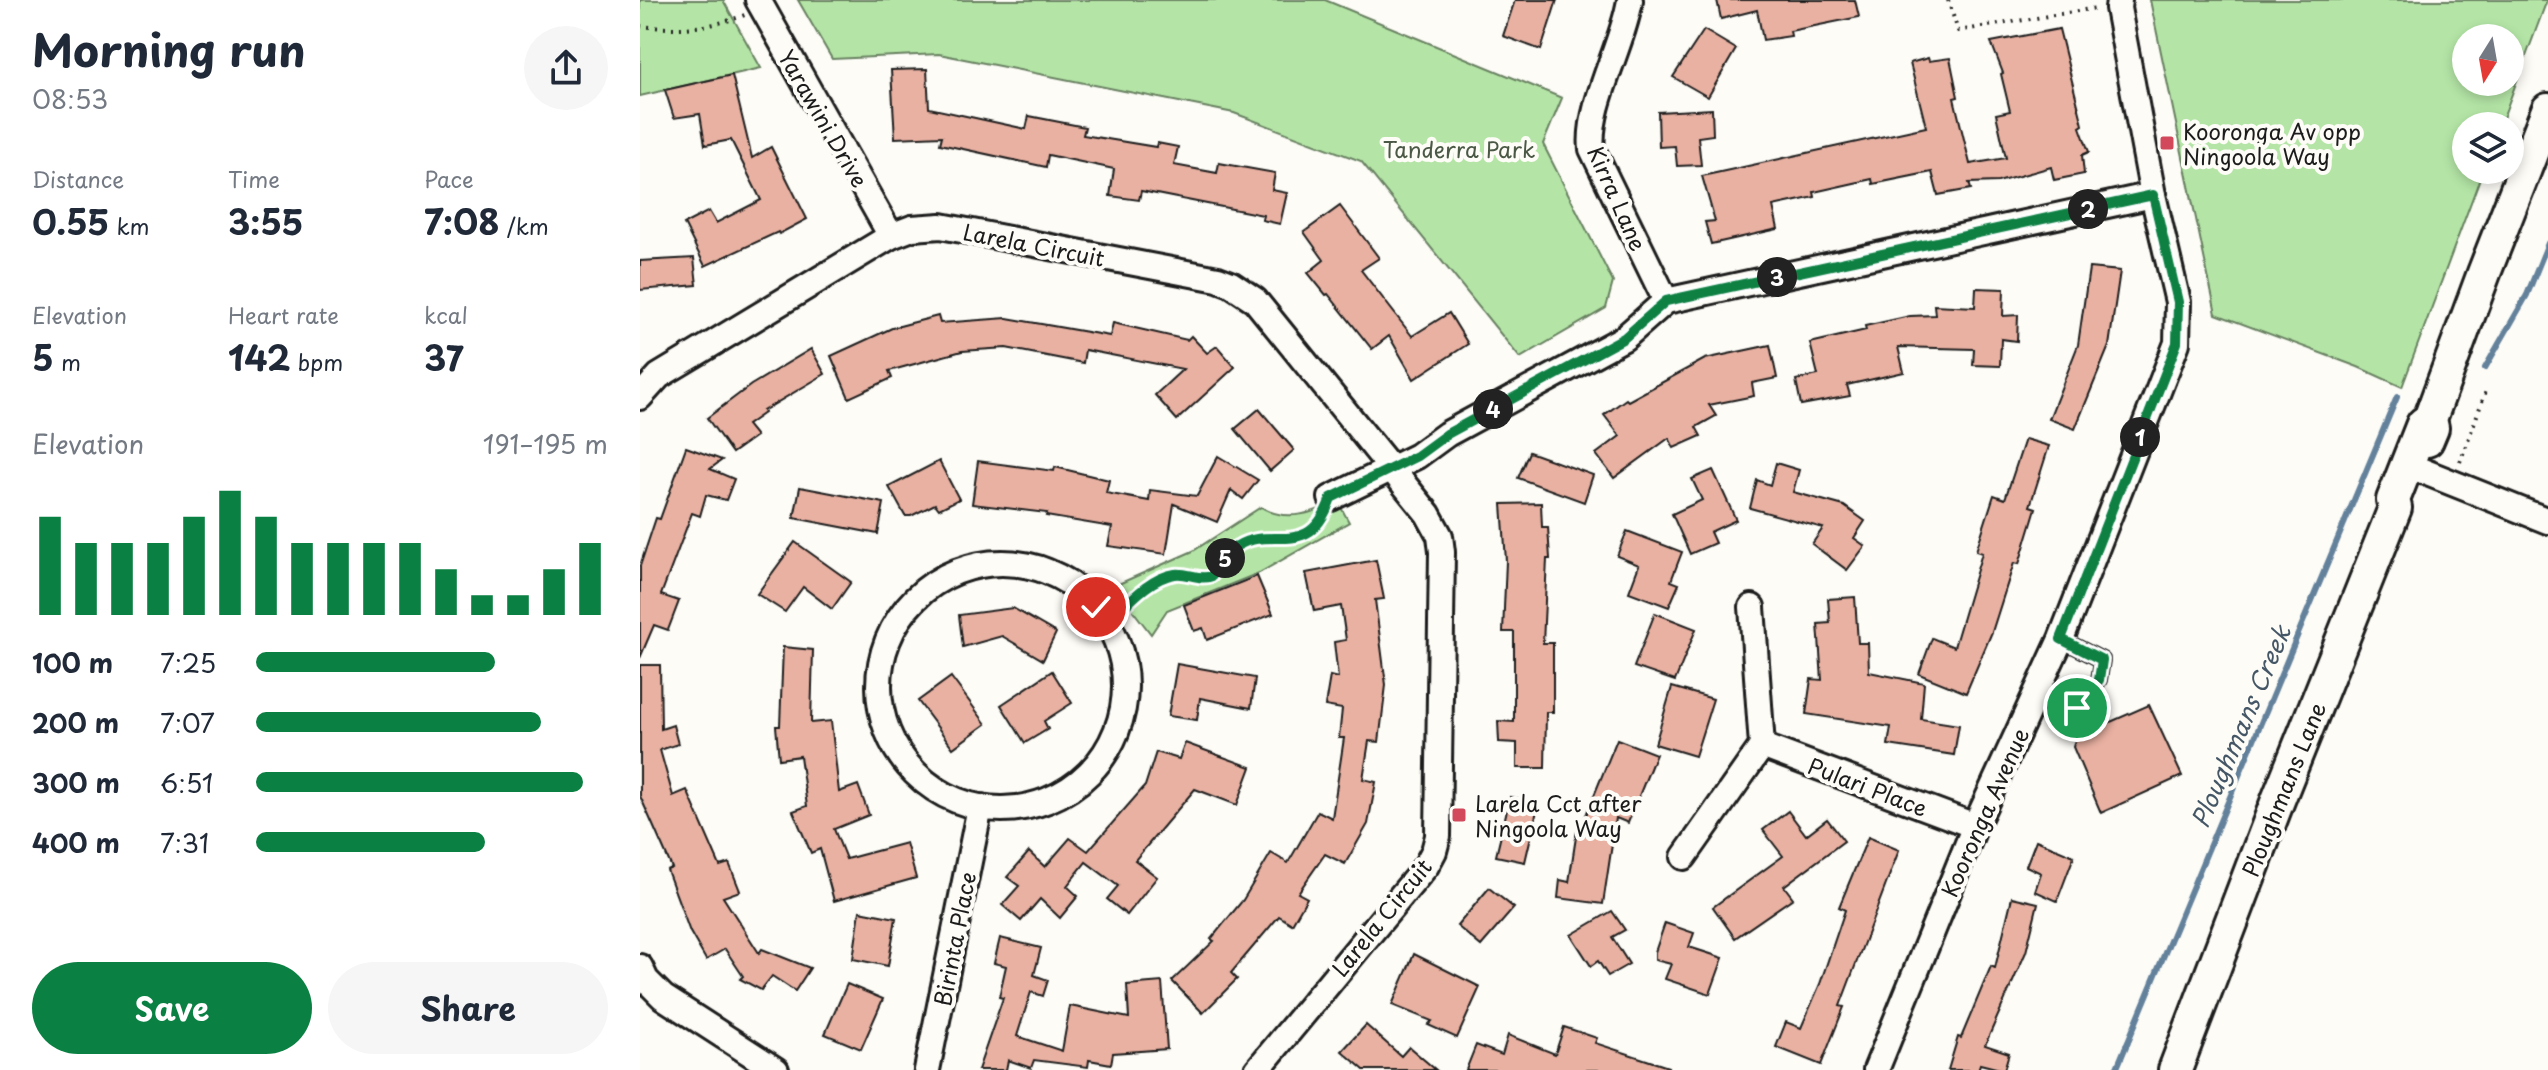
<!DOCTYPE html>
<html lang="en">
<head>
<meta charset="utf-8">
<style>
	body { margin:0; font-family:"Playpen Sans",sans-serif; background:#f6f6f7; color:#1f2937; height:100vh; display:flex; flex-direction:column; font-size:30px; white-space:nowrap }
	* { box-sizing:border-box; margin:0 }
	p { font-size:26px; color:#747a83 }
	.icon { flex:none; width:44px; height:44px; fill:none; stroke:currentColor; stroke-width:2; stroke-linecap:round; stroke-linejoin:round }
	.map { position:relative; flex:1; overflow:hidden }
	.panel { display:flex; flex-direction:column; background:#fff; width:640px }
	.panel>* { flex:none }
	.needle { width:52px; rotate:191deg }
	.tools { position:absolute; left:1812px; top:24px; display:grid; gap:16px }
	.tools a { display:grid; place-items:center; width:72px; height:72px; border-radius:50%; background:#fff; box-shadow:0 4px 12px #0003; font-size:40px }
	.pin { position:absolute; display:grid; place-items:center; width:68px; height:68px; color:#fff; margin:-34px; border:4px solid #fff; border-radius:50%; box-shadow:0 2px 8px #0007 }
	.km { position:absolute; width:40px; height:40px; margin:-20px; border-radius:50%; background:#222; color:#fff; font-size:22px; line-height:40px; text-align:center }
	.round { display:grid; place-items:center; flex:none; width:84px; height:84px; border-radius:42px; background:#f6f6f7 }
	.summary { display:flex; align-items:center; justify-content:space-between; height:136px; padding:0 32px }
	h1 { font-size:44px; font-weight:700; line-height:60px }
	.metrics { display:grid; grid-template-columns:repeat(3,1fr); gap:12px; height:136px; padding:8px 32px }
	.metrics div { display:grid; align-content:center }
	.metrics b { font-size:34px; font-weight:700 }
	.metrics small { font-size:22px; font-weight:400 }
	.metrics p { font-size:22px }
	.chart { height:224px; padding:16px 32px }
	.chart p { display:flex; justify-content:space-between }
	.chart svg { width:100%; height:144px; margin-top:8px; stroke:#0b8043; stroke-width:6 }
	.action { display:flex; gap:16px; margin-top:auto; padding:16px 32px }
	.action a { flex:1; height:92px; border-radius:48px; background:#0b8043; color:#fff; font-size:32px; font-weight:700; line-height:92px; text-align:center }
	.action a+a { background:#f6f6f7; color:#1f2937 }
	ul { padding:0 32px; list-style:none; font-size:26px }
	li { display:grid; grid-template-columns:128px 96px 1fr; align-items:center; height:60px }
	li i { height:20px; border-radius:10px; background:#0b8043 }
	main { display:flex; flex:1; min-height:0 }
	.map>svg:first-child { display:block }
</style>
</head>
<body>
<main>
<section class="panel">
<div class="summary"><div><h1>Morning run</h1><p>08:53</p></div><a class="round"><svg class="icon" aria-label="share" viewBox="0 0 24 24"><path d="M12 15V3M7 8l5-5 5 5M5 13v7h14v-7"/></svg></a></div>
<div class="metrics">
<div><p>Distance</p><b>0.55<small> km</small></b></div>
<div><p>Time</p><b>3:55</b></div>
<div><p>Pace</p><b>7:08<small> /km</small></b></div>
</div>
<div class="metrics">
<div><p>Elevation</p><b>5<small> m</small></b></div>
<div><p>Heart rate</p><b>142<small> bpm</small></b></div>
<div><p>kcal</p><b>37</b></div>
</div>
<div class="chart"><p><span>Elevation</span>191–195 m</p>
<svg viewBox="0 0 160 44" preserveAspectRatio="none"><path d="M5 44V14M15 44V22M25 44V22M35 44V22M45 44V14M55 44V6M65 44V14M75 44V22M85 44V22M95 44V22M105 44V22M115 44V30M125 44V38M135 44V38M145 44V30M155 44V22"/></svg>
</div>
<ul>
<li><b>100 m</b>7:25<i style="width:68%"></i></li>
<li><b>200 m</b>7:07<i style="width:81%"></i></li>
<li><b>300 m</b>6:51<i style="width:93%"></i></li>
<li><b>400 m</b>7:31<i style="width:65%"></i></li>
</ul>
<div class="action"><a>Save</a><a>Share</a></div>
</section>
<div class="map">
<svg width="1908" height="1070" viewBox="0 0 1908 1070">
	<rect width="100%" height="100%" fill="#fdfcf7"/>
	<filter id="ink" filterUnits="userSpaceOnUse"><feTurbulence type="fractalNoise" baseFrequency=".0125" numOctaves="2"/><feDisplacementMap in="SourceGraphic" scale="16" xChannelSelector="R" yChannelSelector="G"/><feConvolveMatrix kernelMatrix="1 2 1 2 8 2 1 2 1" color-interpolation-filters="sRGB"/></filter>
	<g filter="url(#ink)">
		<!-- green -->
		<g fill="#b4e5a6" stroke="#688061" stroke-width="2" fill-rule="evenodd">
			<path d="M0,0H83L121,68L0,96Z"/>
			<path d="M158,0H685L922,98L903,144L973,282L966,308L880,358L721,161L594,113L299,54L192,59Z"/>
			<path d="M1510,0H1907L1860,126H1826V170H1843L1762,387L1718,367L1576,314ZM1870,38V82H1826V38Z"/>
			<path d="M698,502L709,522L619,573L527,610L511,634L474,586L553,551L621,507C647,523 672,513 698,502Z"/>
		</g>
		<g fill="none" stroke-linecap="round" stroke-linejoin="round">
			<!-- stream -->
			<g stroke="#63819b" stroke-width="6">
				<path d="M1845,368L1887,295L1908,243"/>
				<path d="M1476,1070L1757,397"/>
			</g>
		</g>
		<!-- building -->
		<g fill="#e9b1a2" stroke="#1c1c1c" stroke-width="2">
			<path d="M875,0H917L901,50L863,36Z"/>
			<path d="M1077,0H1215L1219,17L1150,31L1151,36L1123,40L1117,10L1081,19Z"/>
			<path d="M1419,29L1443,125L1440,127L1449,152L1442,155L1444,174L1414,180L1411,167L1358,182L1329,183L1331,189L1298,195L1292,172L1233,184L1232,179L1174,192L1175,197L1133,206L1138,229L1071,244L1065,222L1075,221L1062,176L1286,127L1270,63L1288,58L1289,61L1310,58L1318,97L1314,98L1330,164L1366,158L1356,114L1370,111L1361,74L1363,73L1351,42Z"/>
			<path d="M1064,30L1096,49L1068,97L1033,77Z"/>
			<path d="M287,69L289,108L386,129L389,116L445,127L443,135L516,147L517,143L538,147L534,165L577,173L579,163L635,173L632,190L647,193L640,224L622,220L623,215L501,191L499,200L470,196L474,169L408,155L406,167L300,144L302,136L255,138L251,70Z"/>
			<path d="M92,75L112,158L131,147L167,219L139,234L138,232L65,266L44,224L69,211L76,223L121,200L91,140L65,145L60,114L34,118L25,90Z"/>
			<path d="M1072,109L1073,135L1058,137L1061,165L1037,166L1035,146L1019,147L1018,112Z"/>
			<path d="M700,206L739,258L721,270L772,336L809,313L828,344L774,379L749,336L732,349L688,294L686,295L668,273L684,260L664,232Z"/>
			<path d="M54,258L57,285L0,290V261Z"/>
			<path d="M1449,268L1480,271L1469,346L1435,429L1409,419L1438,345Z"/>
			<path d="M1336,288L1364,289L1363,316L1378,315L1377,341L1361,339L1360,366L1333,365L1334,349L1258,347L1264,372L1207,385L1210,396L1161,405L1156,380L1178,375L1170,343L1226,330L1225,326L1270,316L1295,315L1294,305L1335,307Z"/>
			<path d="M298,316L300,323L367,318L470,336L473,323L547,340L551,336L567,353L577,346L595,367L537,420L515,395L543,369L445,350L443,363L366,348L322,351L249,371L252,378L209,398L191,356L252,328Z"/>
			<path d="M1130,345L1137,378L1112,383L1114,396L1069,405L1076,416L1056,427L1061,436L1034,448L1029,438L974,478L956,454L980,436L964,415L986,399L988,401L1065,359Z"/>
			<path d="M171,349L185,374L123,411L124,413L107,425L116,436L92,453L67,418L111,385Z"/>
			<path d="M619,409L654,450L630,471L595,429Z"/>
			<path d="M1385,439L1409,446L1390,506L1396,508L1379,564L1374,563L1352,632L1326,693L1279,674L1292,638L1314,647L1342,553L1336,551L1354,495L1365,499Z"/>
			<path d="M46,447L82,460L70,469L94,479L86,500L66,495L60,516L52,513L21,595L39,601L28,630L14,625L0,658V566L16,518L20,519Z"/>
			<path d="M889,452L953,475L944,502L878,478Z"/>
			<path d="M578,456L618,480L603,499L591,490L577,522L534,504L526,554L468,546L472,527L406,516L407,513L332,504L338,461L414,471L415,467L469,480L466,493L509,501L510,490L557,496Z"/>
			<path d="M299,461L319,499L299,509L295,504L271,516H265L249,487Z"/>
			<path d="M1136,463L1159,470L1153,492L1204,506L1225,521L1214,538L1225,546L1207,570L1172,544L1183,528L1110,508L1117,480L1130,485Z"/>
			<path d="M1073,470L1096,520L1070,532L1075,543L1050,554L1032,514L1062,500L1052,479Z"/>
			<path d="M160,487L244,503L238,534L154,518Z"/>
			<path d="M901,503L902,527H908L910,559H907L903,643H913V712H906L905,768H877V743L859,742L858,721L874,722V632H863L866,561L862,504Z"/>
			<path d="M987,531L1042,552L1031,581L1039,584L1029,607L989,592L999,565L977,556Z"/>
			<path d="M155,542L211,582L192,609L163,587L145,612L117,594Z"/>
			<path d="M736,560L744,599L735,600L746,685L739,742L729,741L723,779L736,782L728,824L705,864L685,854L658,893L667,898L652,924L639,916L591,973L597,979L563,1013L532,981L574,941L571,939L603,900L631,853L648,863L678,811L692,818L704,738H699L702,709L685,706L690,676L698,678L694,642L706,640L701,606L674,611L666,573Z"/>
			<path d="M617,576L633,614L567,640L563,628L554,631L544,605Z"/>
			<path d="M1215,597L1218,643H1228L1229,672L1284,683L1281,719L1319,725L1314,755L1248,745L1251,727L1166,714L1171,679L1182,680L1178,624L1190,623L1188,599Z"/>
			<path d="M373,608L416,633L403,660L362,636L323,647L319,615Z"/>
			<path d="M1015,613L1056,629L1035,681L994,667Z"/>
			<path d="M143,647L173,650L171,723L191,721L199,792L218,785L229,815L194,829L206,859L266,843L276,878L194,901L180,849L171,853L153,811L167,806L160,756L139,759L136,726H140Z"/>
			<path d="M537,664L615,678L611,708L560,698L557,720L528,716Z"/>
			<path d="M0,665H20L21,729L33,725L38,744L20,750L33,796L47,790L80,866L89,863L100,891L83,897L119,953L122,949L170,968L155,991L132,976L121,990L100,979L103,976L85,949L66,960L50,932L27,870L32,868L0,796Z"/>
			<path d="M412,671L432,703L404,721L408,729L385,743L361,705Z"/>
			<path d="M311,677L346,724L313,748L278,701Z"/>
			<path d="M1032,687L1073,699L1055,756L1015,744Z"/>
			<path d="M1509,705L1542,776L1461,813L1433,747L1436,737Z"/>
			<path d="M977,739L1016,754L988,823L976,818L963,904L918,898L920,880L929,882L938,824L942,825Z"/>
			<path d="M545,743L611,767L597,805L555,789L495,860L517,877L487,915L467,899L478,886L446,862L427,886L438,896L420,918L400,899L381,921L362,905L379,886L367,877L389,852L405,867L430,838L448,851L505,786L516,752L539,759Z"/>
			<path d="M870,797L899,802L885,862L856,856Z"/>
			<path d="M1148,811L1166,835L1187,819L1204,841L1144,886L1153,898L1095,938L1073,907L1143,856L1123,830Z"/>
			<path d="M1228,837L1259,850L1200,1006L1204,1007L1181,1065L1136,1047L1146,1022L1161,1028L1180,984L1205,910L1199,907Z"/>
			<path d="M1396,840L1434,856L1417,901L1395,891L1401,873L1386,866Z"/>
			<path d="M849,888L874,908L841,946L817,926Z"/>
			<path d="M1372,897L1398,903L1386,952L1345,1045L1369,1053L1364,1070L1340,1064L1338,1070H1308L1318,1037L1321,1038L1351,966L1355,968Z"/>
			<path d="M220,911L256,918L248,966L213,959Z"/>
			<path d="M972,911L985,930L972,937L989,964L968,976L958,961L951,966L931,935Z"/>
			<path d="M1025,923L1054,933L1049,947L1083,958L1070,994L1025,979L1031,964L1015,960V952Z"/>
			<path d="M360,938L401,948L394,975L408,980L403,996L391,992L377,1036L422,1051L430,1006L489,1018L487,985L522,982L527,1049L473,1053L471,1064L449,1060L448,1067L394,1060L391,1068L368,1060L366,1070H338L363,998L359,997L366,966L354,963Z"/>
			<path d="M774,954L840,987L817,1038L788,1025L792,1021L752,1005Z"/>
			<path d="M207,984L243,999L221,1049L185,1034Z"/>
			<path d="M726,1025L761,1056L769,1047L796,1070H724L702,1051Z"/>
			<path d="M924,1027L957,1038L955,1043L1028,1067L1027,1070H826L836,1045L862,1055L868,1035L915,1054Z"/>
		</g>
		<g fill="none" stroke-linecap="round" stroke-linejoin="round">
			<defs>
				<path id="service" d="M1396,695L1437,708L1459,680L1462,660L1421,639"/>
				<g id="minor">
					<path d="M118,0L251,236"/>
					<path d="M990,0C983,46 947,106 952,149L1026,301"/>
					<path d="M0,397L19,376L251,236L272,228L301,226L578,279L591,284L615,300L788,514L800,536L802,552L798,836L794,851L786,866L617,1070"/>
					<path d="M1775,468L1908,521"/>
					<path d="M691,498L777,456L807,434L984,338L1026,301L1513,195"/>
					<circle cx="362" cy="686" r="123"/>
					<path d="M1122,746L1335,826"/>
					<path d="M1044,857L1122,746L1112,607"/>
					<path d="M0,967L6,980L23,997L136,1070"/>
					<path d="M287,1070L340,807"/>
					<path d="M1236,1070L1335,826L1421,639L1537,343L1538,302L1513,195L1478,8L1479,0"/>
				</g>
				<g id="tertiary">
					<path d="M1787,440L1792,428L1790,419L1844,273L1908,110"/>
					<path d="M1535,1070L1638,800L1755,508L1753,500L1783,424L1790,419"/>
				</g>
			</defs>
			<!-- service casing -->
			<use href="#service" stroke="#1c1c1c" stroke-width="18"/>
			<!-- minor casing -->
			<use href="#minor" stroke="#1c1c1c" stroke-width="30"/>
			<!-- tertiary casing -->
			<use href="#tertiary" stroke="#1c1c1c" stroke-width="38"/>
			<!-- path -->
			<g stroke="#1c1c1c" stroke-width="4" stroke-dasharray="2 6" stroke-linecap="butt">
				<path d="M1308,0L1318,31L1456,8"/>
				<path d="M0,26C39,30 67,29 105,15"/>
				<path d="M1820,462L1846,391"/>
				<path d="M467,623C486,606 508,578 535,574C548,572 560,581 572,576C580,566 586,553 596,546C624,528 656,551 682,518"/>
			</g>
			<!-- service -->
			<use href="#service" stroke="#fdfcf7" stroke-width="12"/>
			<!-- minor -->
			<use href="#minor" stroke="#fdfcf7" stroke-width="24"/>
			<!-- tertiary -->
			<use href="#tertiary" stroke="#fdfcf7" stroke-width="32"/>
		</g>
	</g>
	<g fill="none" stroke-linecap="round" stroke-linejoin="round" filter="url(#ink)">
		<defs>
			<path id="route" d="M456,607L467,623C486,606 508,578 535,574C548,572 559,581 572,576C580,566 586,552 597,546C633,524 669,562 691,498L777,456L807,434L984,338L1026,301L1513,195L1538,302L1537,343L1421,639L1462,660L1459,680L1437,708"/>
		</defs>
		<!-- route casing -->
		<use href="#route" stroke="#fff" stroke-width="16"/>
		<!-- route -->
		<use href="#route" stroke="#0b8043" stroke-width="10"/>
	</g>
	<!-- markers -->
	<g fill="#d1495b" stroke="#fdfcf7" stroke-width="3">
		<rect x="1519" y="135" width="16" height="16" rx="4"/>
		<rect x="811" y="807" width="16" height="16" rx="4"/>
	</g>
	<g text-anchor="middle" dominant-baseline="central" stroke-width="8" stroke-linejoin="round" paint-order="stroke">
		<!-- street labels -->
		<g font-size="22" fill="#1c1c1c" stroke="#fdfcf7">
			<text transform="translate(184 118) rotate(60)">Yarawini Drive</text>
			<text transform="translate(978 198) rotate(66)">Kirra Lane</text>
			<text transform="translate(394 244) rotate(11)">Larela Circuit</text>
			<text transform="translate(1228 786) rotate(21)">Pulari Place</text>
			<text transform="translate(1643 789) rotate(-68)">Ploughmans Lane</text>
			<text transform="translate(1344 812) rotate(-66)">Kooronga Avenue</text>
			<text transform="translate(741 917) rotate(-51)">Larela Circuit</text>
			<text transform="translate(314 939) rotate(-79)">Birinta Place</text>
		</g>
		<!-- poi labels -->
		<g font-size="22" fill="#1c1c1c" stroke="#fdfcf7" text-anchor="start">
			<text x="1543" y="130">Kooronga Av opp<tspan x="1543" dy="25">Ningoola Way</tspan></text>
			<text x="835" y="802">Larela Cct after<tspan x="835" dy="25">Ningoola Way</tspan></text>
		</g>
		<!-- park labels -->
		<g font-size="22" fill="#4a5845" stroke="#fdfcf7">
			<text x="819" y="148">Tanderra Park</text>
		</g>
		<!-- water labels -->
		<g font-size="24" font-style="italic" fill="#455766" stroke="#fdfcf7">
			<text transform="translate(1600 726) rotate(-67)">Ploughmans Creek</text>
		</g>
	</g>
</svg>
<div class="tools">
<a><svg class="needle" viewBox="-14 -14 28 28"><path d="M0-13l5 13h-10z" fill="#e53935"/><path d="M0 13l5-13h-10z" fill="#747a83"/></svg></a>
<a><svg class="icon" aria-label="layers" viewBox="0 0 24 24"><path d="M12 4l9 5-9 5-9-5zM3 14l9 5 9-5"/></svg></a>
</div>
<div class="pin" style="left:1437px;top:708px;background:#1e9e55"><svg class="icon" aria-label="arrive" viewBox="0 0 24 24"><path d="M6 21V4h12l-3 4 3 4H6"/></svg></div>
<div class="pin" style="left:456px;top:607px;background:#d93025"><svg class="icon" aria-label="check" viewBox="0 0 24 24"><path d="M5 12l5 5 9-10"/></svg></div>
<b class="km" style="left:1500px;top:437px">1</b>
<b class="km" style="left:1448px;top:209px">2</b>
<b class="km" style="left:1137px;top:277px">3</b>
<b class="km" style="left:853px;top:409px">4</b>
<b class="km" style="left:585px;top:558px">5</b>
</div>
</main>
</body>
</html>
